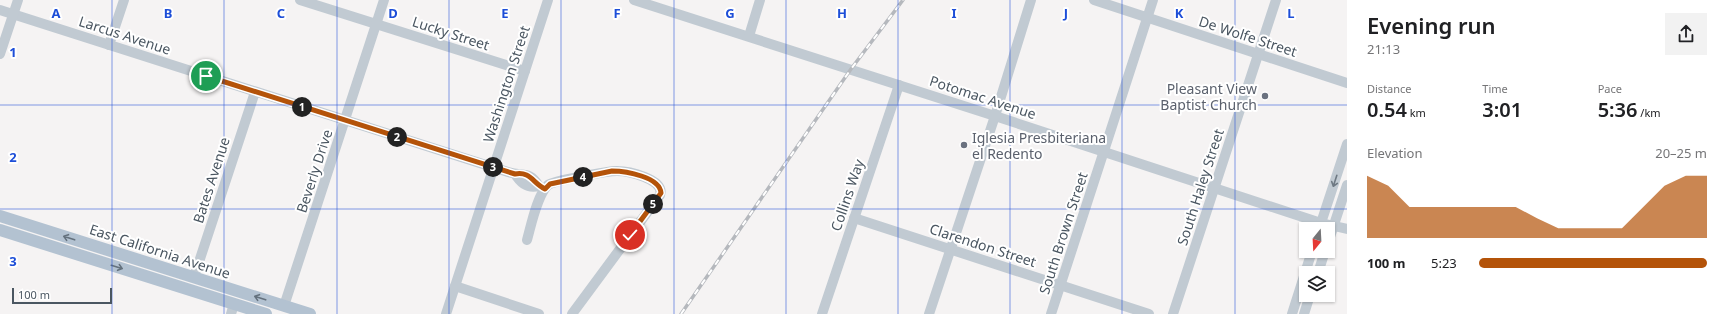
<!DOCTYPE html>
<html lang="en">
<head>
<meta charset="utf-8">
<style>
	body { margin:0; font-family:"Noto Sans",sans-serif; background:#f2f2f2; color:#202124; height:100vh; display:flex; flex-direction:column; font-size:15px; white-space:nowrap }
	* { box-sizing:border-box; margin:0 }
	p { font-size:13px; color:#757577 }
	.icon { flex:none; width:22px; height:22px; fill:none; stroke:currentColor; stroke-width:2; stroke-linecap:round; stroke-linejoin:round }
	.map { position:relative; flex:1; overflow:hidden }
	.sheet { display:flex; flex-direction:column; background:#fff; width:380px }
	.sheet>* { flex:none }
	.needle { width:26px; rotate:198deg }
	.buttons { position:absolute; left:1299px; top:222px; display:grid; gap:8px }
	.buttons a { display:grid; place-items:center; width:36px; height:36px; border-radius:0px; background:#fff; box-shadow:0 1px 3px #0004; font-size:20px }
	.scale { position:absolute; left:12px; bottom:10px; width:100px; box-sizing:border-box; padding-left:4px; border:2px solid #4a5661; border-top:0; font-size:11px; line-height:14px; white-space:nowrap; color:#4a5661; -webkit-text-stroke:3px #fff; paint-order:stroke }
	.pin { position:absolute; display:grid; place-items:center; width:34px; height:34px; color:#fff; margin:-17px; border:2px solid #fff; border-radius:50%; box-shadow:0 1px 4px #0007 }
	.km { position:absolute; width:20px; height:20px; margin:-10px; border-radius:50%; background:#222; color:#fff; font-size:11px; line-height:20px; text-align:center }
	.round { display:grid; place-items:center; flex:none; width:42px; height:42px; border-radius:0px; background:#f2f2f2 }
	.headline { display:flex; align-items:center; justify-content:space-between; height:68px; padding:0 20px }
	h1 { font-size:22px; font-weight:600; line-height:30px }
	.metrics { display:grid; grid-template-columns:repeat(3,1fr); gap:6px; height:68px; padding:4px 20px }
	.metrics div { display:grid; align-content:center }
	.metrics b { font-size:20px; font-weight:600 }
	.metrics small { font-size:11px; font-weight:400 }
	.metrics p { font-size:11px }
	.chart { height:112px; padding:8px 20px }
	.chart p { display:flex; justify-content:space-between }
	.chart svg { width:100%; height:72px; margin-top:4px; fill:#b45309; opacity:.7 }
	ul { padding:0 20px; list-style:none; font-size:13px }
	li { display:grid; grid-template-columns:64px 48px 1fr; align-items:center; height:30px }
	li i { height:10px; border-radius:5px; background:#b45309 }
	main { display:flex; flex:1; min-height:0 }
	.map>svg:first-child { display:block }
</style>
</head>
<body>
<main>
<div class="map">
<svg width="1347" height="314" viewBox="0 0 1347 314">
	<rect width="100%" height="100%" fill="#f5f3f3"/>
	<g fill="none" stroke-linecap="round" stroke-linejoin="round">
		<!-- minor -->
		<g stroke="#c1cad2" stroke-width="10">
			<path d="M300,0L525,71"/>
			<path d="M634,0L995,116L1321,223L1347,229"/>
			<path d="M1094,0L1347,83"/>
			<path d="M0,10L508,172C523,177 529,170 539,186C528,189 521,184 515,174"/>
			<path d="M749,36L760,0"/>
			<path d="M109,45L124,0"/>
			<path d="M0,54L18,0"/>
			<path d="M854,218L1149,314"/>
			<path d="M1319,229L1347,144"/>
			<path d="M527,240C531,226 537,195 548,185C553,181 608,171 617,171C628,171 665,179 660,195L572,314"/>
			<path d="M1328,243L1347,185"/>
			<path d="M1318,273L1325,251"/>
			<path d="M194,277L255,92"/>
			<path d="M455,286L539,314"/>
			<path d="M284,306L384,0"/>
			<path d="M231,314L234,304"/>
			<path d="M446,314L548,0"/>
			<path d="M822,314L899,85"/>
			<path d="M929,314L995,116L1031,0"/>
			<path d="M1051,314L1153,0"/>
			<path d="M1173,314L1276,0"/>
			<path d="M1292,314L1312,251"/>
			<path d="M1304,314L1310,295"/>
		</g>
		<!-- major -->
		<g stroke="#b3c2d1" stroke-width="12">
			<path d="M0,216L310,314"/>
			<path d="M0,230L266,314"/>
		</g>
		<defs>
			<path id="rail" d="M681,314L851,69L903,0"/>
		</defs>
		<!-- rail casing -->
		<use href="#rail" stroke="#b5b8bd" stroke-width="3.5"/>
		<!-- rail -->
		<use href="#rail" stroke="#fff" stroke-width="2" stroke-dasharray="6" stroke-linecap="butt"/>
	</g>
	<!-- one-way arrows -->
	<defs><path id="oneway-shaft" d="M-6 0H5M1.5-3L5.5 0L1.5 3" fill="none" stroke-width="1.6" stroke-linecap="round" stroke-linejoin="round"/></defs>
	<use stroke="#6e7983" href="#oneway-shaft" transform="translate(1335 181) rotate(108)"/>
	<g stroke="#64717d">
		<use href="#oneway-shaft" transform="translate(69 238) rotate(-162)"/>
		<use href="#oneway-shaft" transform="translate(117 267) rotate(17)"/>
		<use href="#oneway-shaft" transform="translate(260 298) rotate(-162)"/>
	</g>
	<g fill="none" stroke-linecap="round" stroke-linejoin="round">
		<defs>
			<path id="route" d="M206,76L515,174C530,171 533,183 545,189L550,184L612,171C626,171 660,177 661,193L630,235"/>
		</defs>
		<!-- route casing -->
		<use href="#route" stroke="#fff" stroke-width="8"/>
		<!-- route -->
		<use href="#route" stroke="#b45309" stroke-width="5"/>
	</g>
	<!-- grid -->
	<path fill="none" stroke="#1d4ed8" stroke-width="1" stroke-opacity="0.55" d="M112,0V314M224,0V314M337,0V314M449,0V314M561,0V314M674,0V314M786,0V314M898,0V314M1010,0V314M1122,0V314M1235,0V314M0,105H1347M0,209H1347"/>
	<!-- markers -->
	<g fill="#6b7280" stroke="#fff" stroke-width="1.5">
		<circle cx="1265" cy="96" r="4"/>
		<circle cx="964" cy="145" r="4"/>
	</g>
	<g text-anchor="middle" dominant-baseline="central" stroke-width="4" stroke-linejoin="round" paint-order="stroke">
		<!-- street labels -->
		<g font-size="14" fill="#4a5661" stroke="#fff">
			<text transform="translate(451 33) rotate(18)">Lucky Street</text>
			<text transform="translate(125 35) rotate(18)">Larcus Avenue</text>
			<text transform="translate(1248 36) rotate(18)">De Wolfe Street</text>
			<text transform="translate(506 84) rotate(-72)">Washington Street</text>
			<text transform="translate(983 97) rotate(18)">Potomac Avenue</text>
			<text transform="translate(314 171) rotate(-72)">Beverly Drive</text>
			<text transform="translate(211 180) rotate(-72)">Bates Avenue</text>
			<text transform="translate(1200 187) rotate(-72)">South Haley Street</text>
			<text transform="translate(847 195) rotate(-71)">Collins Way</text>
			<text transform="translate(1063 233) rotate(-72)">South Brown Street</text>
			<text transform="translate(983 245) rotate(18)">Clarendon Street</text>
			<text transform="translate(160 251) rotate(18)">East California Avenue</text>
		</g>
		<!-- worship labels -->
		<g font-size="14" fill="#5b616d" stroke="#fff" text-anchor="end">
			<text x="1257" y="88">Pleasant View<tspan x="1257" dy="16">Baptist Church</tspan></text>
			<text x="972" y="137" text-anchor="start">Iglesia Presbiteriana<tspan x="972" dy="16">el Redento</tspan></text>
		</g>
	</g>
	<g font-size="13" text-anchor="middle" font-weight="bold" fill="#1d4ed8" stroke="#fff" stroke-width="4" stroke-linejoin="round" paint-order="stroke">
		<text x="56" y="18">A</text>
		<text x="168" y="18">B</text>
		<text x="281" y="18">C</text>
		<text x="393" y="18">D</text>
		<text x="505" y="18">E</text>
		<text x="617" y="18">F</text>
		<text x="730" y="18">G</text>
		<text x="842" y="18">H</text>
		<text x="954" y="18">I</text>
		<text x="1066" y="18">J</text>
		<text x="1179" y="18">K</text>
		<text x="1291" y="18">L</text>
		<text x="13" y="57">1</text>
		<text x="13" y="162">2</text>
		<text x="13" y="266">3</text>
	</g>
</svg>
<div class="buttons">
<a><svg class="needle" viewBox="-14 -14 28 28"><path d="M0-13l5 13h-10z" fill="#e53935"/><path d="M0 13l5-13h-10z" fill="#757577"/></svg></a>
<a><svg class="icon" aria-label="layers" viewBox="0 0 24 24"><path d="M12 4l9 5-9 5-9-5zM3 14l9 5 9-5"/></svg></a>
</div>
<div class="scale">100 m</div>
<div class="pin" style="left:206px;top:76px;background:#1e9e55"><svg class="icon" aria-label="arrive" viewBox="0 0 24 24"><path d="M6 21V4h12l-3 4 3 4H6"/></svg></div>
<div class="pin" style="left:630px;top:235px;background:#d93025"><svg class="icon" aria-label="check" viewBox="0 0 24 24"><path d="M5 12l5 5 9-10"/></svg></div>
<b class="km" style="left:302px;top:107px">1</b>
<b class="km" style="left:397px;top:137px">2</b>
<b class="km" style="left:493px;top:167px">3</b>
<b class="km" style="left:583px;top:177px">4</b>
<b class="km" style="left:653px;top:204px">5</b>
</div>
<section class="sheet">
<div class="headline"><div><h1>Evening run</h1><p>21:13</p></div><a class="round"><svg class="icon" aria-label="share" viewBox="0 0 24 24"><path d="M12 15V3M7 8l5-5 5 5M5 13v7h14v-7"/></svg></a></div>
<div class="metrics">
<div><p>Distance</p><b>0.54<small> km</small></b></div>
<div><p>Time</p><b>3:01</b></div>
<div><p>Pace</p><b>5:36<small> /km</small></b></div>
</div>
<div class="chart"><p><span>Elevation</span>20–25 m</p>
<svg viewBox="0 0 160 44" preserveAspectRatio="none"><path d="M0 44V6L10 12L20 25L30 25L40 25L50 25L60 25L70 25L80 32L90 38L100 38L110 38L120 38L130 25L140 12L150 6L160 6V44z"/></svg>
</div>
<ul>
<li><b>100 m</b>5:23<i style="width:100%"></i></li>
</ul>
</section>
</main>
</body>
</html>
